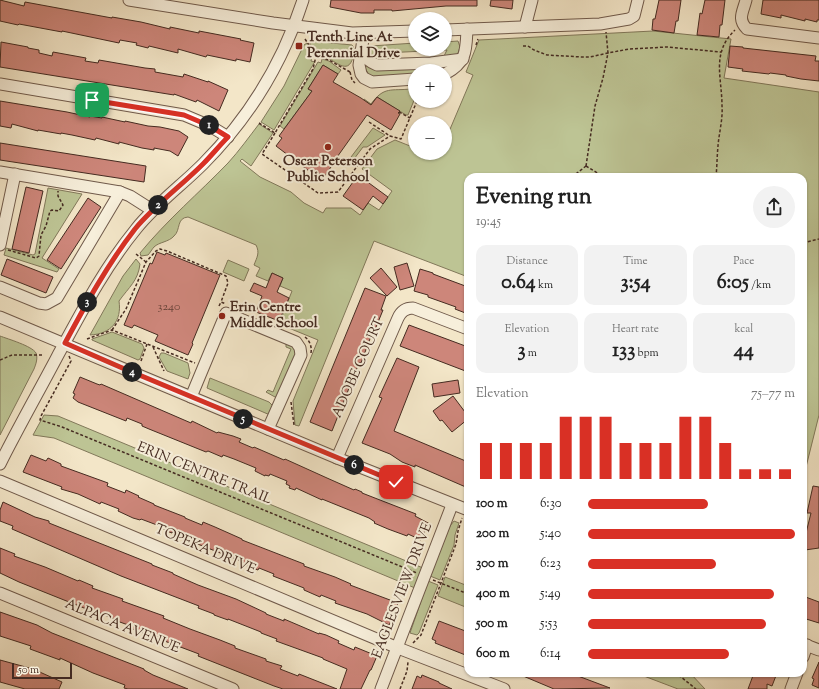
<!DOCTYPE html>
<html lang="en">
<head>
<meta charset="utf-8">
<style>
	body { margin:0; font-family:"Sorts Mill Goudy",serif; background:#f2f2f2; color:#222; height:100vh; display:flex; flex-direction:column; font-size:15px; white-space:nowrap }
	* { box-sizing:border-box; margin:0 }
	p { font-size:13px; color:#767676 }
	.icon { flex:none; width:22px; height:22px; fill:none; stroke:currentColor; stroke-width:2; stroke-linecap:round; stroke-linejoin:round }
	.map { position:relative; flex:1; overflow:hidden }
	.panel { position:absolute; left:464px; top:173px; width:343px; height:504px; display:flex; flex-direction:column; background:#fff; border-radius:12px; box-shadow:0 1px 3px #0004 }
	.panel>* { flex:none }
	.fabs { position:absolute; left:408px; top:12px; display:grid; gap:8px }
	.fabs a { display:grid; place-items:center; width:44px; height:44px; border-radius:50%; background:#fff; box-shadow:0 1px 3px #0004; font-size:20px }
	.scale { position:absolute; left:12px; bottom:10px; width:60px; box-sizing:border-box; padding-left:4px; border:2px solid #452b21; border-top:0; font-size:11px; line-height:14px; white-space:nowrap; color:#452b21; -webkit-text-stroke:3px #f7efdb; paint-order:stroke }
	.pin { position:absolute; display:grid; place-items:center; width:34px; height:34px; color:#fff; margin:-17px; border-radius:8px; box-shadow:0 2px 6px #0006 }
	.km { position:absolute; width:20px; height:20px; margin:-10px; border-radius:50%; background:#222; color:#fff; font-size:11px; line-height:20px; text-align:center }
	.round { display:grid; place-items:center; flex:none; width:42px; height:42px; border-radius:21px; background:#f2f2f2 }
	.headline { display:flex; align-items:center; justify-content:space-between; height:68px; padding:0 12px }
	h1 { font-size:22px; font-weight:700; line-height:30px }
	.stats { display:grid; grid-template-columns:repeat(3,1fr); gap:6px; height:68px; padding:4px 12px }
	.stats div { display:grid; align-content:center; border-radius:10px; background:#f2f2f2; text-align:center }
	.stats b { font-size:20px; font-weight:700 }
	.stats small { font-size:11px; font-weight:400 }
	.stats p { font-size:11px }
	.chart { height:112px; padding:8px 12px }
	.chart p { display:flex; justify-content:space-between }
	.chart svg { width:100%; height:72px; margin-top:4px; stroke:#d93025; stroke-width:6 }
	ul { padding:0 12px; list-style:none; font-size:13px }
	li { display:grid; grid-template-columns:64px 48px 1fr; align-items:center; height:30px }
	li i { height:10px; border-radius:5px; background:#d93025 }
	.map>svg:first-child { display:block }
</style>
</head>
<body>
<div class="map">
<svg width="819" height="689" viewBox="0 0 819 689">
	<rect width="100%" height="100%" fill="#f3e6c8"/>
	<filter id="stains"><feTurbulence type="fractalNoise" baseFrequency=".005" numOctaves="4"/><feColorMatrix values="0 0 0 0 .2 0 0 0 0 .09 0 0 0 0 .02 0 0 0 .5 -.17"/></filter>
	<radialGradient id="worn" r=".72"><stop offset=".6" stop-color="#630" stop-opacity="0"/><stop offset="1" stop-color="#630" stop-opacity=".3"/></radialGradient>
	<!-- green -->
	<g fill="#bdc494" stroke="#81785a">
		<path d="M653,31L731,39L724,78L819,92V415L803,479V177H468V277L374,241L299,426L295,425L293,401L318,340L279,324L292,291L280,286L283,278L272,273L268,281L256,276L260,268L254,265C257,257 260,253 256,245L188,217C176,218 181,230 174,236C169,242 159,242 154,247C152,249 150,253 148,255L141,256L140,253C167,220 199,193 228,163C239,151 249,137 259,124L273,133L251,166L242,159L240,161L260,177L291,192L304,203L323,213L326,208H351L360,215L368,203L379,210L392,191L362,169L377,149L395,140L415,148V153L420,154L422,158L428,156L427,153H445V141L473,75L466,72L479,40Z"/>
		<path d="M311,41L352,45C355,49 354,52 353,57C348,77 334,59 323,56V52L315,51L309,42Z"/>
		<path d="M458,41L460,47L457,56H444L447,50L383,53L379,61L375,60L370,54L371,46L415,43V49H445V42Z"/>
		<path d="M307,43L313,52L311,61L315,62L314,63L274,130L261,122L284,86L304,45Z"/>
		<path d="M322,59L329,61L341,70L338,74L323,65L308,89L312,91L284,129L280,126L318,62L321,63Z"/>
		<path d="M367,65L427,68L431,71H415V75L374,77L369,75L365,68Z"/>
		<path d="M411,89L415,92V98L408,115H406L377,97L371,105L364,100V99L371,104C384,86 391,91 411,89Z"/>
		<path d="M373,128L385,135L367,147H363L354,159L351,157Z"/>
		<path d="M48,188L82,194L42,258L59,269L57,272L4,255L6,248L33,255L35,254Z"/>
		<path d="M136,259L140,264C138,281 129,287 119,301C122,321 111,334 90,335L123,276Z"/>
		<path d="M228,260L249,269L244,281L223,272Z"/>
		<path d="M112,332L142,344L144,348L140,359L138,360L92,340V339Z"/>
		<path d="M0,336C8,339 32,346 36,353C38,358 36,364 34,369L0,435Z"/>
		<path d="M286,344C293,344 295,349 296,355L279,396L275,397L266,392L268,390L273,392L291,349L286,347Z"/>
		<path d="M161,353H164L188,363L190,373L188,379L167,371L159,357Z"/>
		<path d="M210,378L269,402L273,406L270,415L207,388Z"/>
		<path d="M44,415L58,416L423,568L415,588L54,438L33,435Z"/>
		<path d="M454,521L459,523L455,535L454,545L440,580L430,576L450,526Z"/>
		<path d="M445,577L468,586V608L438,596Z"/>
		<path d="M428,581L438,585L419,633L417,635L410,633Z"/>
		<path d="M636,673H690L705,689H678Z"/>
	</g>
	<!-- building -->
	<g fill="#cd867a" stroke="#452b21">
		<path d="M0,0L24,6L25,2L112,18V17L141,22L170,29V27L199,33V31L241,39L240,40L254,43L250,62L236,59V61L207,55L206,57L178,49V53L149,46L148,48L136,45L137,43L120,40L119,43L62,31V32L19,24L18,25L0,21Z"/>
		<path d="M331,0H477V6H446L392,11V10H374V13H361L330,7Z"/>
		<path d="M491,0H513L512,9L490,6Z"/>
		<path d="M659,0H681L678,21H676L674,33L652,30L653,19H655Z"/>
		<path d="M705,0H725L722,25H720L719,37L697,35L700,13L702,14Z"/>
		<path d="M763,0H819V20H817V22L805,19V21L781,15V18L761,14Z"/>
		<path d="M1,42L28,47V48L39,50V53L52,56L53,52L86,58L85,61L98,63L99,60L145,68L155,69V72L183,77L184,74L208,82V81L228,90L219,111L197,100L196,102L174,94V95L0,67Z"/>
		<path d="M730,46L743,47V48L816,56L815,61H819V81L801,79L786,76V75L770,73L769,74L742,71L743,69L728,67Z"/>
		<path d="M323,65L338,74L333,82L361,98L371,105L377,97L400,111L398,113L400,114L391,130L367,115L330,167H331L324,177L315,170L313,174L276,146L282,138L279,136L312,91L308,89Z"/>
		<path d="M0,101L67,112L90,117V116L102,118V117L125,122V121L148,126L160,127L179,131L188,137L178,156L170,151L154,148V150L142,148L119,142V144L96,138L95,140L72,135L61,133V134L38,130V131L12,124L11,128L0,126Z"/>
		<path d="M0,143L146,166L144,182L0,160Z"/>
		<path d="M358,175L388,197L383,204L373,196L363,210L343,196Z"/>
		<path d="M26,187L43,191L29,253L12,249Z"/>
		<path d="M88,198L101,207L61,269L47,260Z"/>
		<path d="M157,252L165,255L166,253L220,275L192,343L193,344L188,355L155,341L158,335L134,325L132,328L124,325L150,263L152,264Z"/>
		<path d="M7,259L53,277L46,293L1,275Z"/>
		<path d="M407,263L414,286L400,290L394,267Z"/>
		<path d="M381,268L397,287L387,296L370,278Z"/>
		<path d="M420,269L433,273V274L468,287V314L455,309L456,307L428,297V295L414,291Z"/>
		<path d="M272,273L283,278L277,292L289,298L279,321L256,312L262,296L250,291L254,283L266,288Z"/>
		<path d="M365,288L386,296L381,310H383L372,337L371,336L361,363H359L332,431L310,422Z"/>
		<path d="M409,325L468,347V372L400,346Z"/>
		<path d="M397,358L419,367L394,431L468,462V488L415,465V467L402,462L390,454L362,443L382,398L379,397Z"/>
		<path d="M80,377L97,384L100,385L101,384L191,423L192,421L217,433L218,432L233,436L241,439L239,442L253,448L254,447L284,460L285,459L327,478L354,490L355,489L362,492V493L416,514L415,516L430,524L426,532L425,531L421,540L408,534L407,536L388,529L374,523L375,522L369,518L322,499V500L296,488L295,490L289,488L290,486L286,484L287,481L270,474L269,476L265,475V476L255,471L256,468L234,459L223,455L222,457L208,451L206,452L149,429L142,426V424L127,418L126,421L78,402L73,398L75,394L73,393Z"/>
		<path d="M458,380L460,393L434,397L432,384Z"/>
		<path d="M453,396L468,416V419L452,432L442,420L440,421L433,411Z"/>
		<path d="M31,455L46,461L48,458L61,464V466L108,483L107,486L125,493L126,490L139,496L138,497L154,504V505L185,517V518L202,525L203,522L215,527L242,539V540L304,564V566L335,577L351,584L350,585L398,603L394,616L389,625L367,614L335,603L336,601L321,595L320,597L304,590V588L273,576L274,574L259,568L258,570L242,564L243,562L195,543L196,541L172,532V533L164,530L165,528L141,519L140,520L133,518L118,511L119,509L101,502L100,504L78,494L61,489L62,487L23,472Z"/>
		<path d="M813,486L819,487V548L805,550L803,537H805L811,513H807Z"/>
		<path d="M3,502L35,517L49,521V523L64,529L152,564V565L173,573V574L198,585L236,599L266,613V614L284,621V619L319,634V633L326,635L339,641L338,643L354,650L355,647L377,656L371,670H370L361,689H340L347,669L323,659V658L276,641L277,639L261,633V632L228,619V620L214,615V614L198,608L199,606L121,576L12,529L13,526L0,521V510Z"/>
		<path d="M0,548L15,554L14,556L45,567L78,581L79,580L93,586L92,588L123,599L122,601L164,616L163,618L190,629L220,640L235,646V648L266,659V661L282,666L280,669L298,676L299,674L337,689H283L274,686L198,656L199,654L130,628L131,626L117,621V620L100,613L99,614L19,582L0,573Z"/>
		<path d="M803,596L819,602V623L803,618Z"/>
		<path d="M0,612L37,625L52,633L144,669V670L153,675L188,689H128L124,688L125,685L93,673L60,658V660L30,649L31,646L0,636Z"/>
		<path d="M439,621L468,632V656L435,643L436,641L432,639Z"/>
		<path d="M0,660L33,669L62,682L59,689H25L0,682Z"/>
		<path d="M819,662V688L812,685L814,679L812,678Z"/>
		<path d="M516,673H570L610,688L554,689Z"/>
		<path d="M754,673H777L772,686L767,684V689H748Z"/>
		<path d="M422,675L439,682V683L452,689H412L417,676L421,678Z"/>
	</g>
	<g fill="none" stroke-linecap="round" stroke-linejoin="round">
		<defs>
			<g id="minor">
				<path d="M129,0L273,23L352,33L415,31"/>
				<path d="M746,0C743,12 737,19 747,29L819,38"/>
				<path d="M525,27L532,0"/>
				<path d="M445,30L600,24L629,19L634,16L638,0"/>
				<path d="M364,33L359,65L361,74L364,78L372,82L415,79"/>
				<path d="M361,51C365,58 369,62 377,65L431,63L463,59"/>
				<path d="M445,74C467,62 466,51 467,29"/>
				<path d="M0,84L184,115L210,126L228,137"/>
				<path d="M0,172L120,192L130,196L152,210"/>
				<path d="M0,245L15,174"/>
				<path d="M0,287L39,303L46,304L57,298L120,192"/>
				<path d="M0,317L337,458L468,510"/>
				<path d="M191,397L226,313L296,342L300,348L301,355L268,429"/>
				<path d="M337,458L398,318C401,311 406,308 413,308L468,329"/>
				<path d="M0,464C18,428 38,393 57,357C81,313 104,268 136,229C156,204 181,186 203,164C249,118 283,62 303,0"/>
				<path d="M0,481L398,648L504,689"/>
				<path d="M0,593L233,689"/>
				<path d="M803,644L819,650"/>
				<path d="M803,657L807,645"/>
				<path d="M381,689L452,505"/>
				<path d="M791,689L797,673"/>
			</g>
		</defs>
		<!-- minor casing -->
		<use href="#minor" stroke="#705a4b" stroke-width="13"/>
		<!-- path -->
		<g stroke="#452b21" stroke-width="1.5" stroke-dasharray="3 2" stroke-linecap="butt">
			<path d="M305,39L316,56L329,60L350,72V71"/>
			<path d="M476,45L478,39"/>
			<path d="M523,46H528L534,50L547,55L582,57H590L608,53L629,49L667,47L721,52"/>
			<path d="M350,72L352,80L355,83"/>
			<path d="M399,112L410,118"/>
			<path d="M369,122L390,136L401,139L417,101"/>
			<path d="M259,123L275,133L313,69L316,56"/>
			<path d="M275,133L262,154L318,193L338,192L370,149L390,136"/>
			<path d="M586,166L595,106L603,78L608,53L606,32"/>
			<path d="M586,166L604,177"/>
			<path d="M572,177L586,166"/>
			<path d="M716,177C717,167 717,156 718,146C719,133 723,119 722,106C722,77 711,53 735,30"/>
			<path d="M803,243L819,239"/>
			<path d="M8,250L36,258L39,256L41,235L46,226L50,211L52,210L59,211L63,205L58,196V191"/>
			<path d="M136,254L146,262"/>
			<path d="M219,306L221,302L226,304"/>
			<path d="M112,330L126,309L146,262L156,251L160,249L167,251L226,276L228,283L221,302"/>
			<path d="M305,337C310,341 312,347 311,353"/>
			<path d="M87,339L112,330L195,363"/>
			<path d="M153,347L164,371"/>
			<path d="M69,356L71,361L41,416L40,420L62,427L417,573"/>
			<path d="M0,360L12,355H43"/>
			<path d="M141,361L147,344"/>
			<path d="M291,402L294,425"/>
			<path d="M433,580L468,594"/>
			<path d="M413,643L421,635L456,544L458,531L462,518"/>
			<path d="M674,673L681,677L696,689"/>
			<path d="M400,689L407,671L408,662"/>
		</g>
		<!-- minor -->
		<use href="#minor" stroke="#f7efdb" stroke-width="11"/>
	</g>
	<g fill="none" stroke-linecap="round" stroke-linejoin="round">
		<defs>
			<path id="route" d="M92,100L184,115L210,126L228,137C219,146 212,155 203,164C181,186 155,205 135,229C107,265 86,304 65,343L120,367L396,482"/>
		</defs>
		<!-- route casing -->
		<use href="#route" stroke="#fff" stroke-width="8"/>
		<!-- route -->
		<use href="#route" stroke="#d93025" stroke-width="5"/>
	</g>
	<!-- markers -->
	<g fill="#8f2418" stroke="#f7efdb" stroke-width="1.5">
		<rect x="295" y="42" width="8" height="8" rx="2"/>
		<circle cx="328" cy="147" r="4"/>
		<circle cx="222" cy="316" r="4"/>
	</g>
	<g text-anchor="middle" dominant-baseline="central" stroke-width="4" stroke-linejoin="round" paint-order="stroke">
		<!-- number labels -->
		<g font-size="12" fill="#674237">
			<text x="169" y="307">3240</text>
		</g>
		<!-- poi labels -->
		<g font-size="14" font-weight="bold" fill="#452b21" stroke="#f7efdb" text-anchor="start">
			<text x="307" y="38">Tenth Line At<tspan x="307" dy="16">Perennial Drive</tspan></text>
			<text x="328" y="162" text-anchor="middle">Oscar Peterson<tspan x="328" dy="16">Public School</tspan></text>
			<text x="230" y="308">Erin Centre<tspan x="230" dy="16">Middle School</tspan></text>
		</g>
		<!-- street labels -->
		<g font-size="14" fill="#452b21" stroke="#f7efdb">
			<text transform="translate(359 368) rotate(-66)">ADOBE COURT</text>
			<text transform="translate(204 474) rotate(22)">ERIN CENTRE TRAIL</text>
			<text transform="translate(205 550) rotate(23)">TOPEKA DRIVE</text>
			<text transform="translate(403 591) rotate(-69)">EAGLESVIEW DRIVE</text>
			<text transform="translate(122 627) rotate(22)">ALPACA AVENUE</text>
		</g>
	</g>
	<rect width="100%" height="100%" filter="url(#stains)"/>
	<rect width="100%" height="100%" fill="url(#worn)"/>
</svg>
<div class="fabs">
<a><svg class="icon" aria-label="layers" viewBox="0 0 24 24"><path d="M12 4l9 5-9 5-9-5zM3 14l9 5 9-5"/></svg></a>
<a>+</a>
<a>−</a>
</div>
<div class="scale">50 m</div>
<div class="pin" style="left:92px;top:100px;background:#1e9e55"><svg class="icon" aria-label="arrive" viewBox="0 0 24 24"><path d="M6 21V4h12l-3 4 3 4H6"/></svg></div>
<div class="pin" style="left:396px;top:482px;background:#d93025"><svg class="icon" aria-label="check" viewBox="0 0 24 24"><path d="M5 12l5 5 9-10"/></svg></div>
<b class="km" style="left:209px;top:125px">1</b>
<b class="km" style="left:158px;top:205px">2</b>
<b class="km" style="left:87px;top:302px">3</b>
<b class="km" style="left:132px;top:372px">4</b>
<b class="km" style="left:243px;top:419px">5</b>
<b class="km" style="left:354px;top:465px">6</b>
<section class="panel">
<div class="headline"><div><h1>Evening run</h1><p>19:45</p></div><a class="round"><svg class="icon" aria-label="share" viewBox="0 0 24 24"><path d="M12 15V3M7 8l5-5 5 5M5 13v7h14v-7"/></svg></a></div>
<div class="stats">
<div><p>Distance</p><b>0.64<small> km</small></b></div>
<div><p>Time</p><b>3:54</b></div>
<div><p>Pace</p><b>6:05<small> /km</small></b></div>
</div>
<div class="stats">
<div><p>Elevation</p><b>3<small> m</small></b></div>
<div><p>Heart rate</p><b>133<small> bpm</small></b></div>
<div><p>kcal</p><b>44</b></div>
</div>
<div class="chart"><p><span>Elevation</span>75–77 m</p>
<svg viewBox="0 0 160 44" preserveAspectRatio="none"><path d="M5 44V22M15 44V22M25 44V22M35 44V22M45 44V6M55 44V6M65 44V6M75 44V22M85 44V22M95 44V22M105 44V6M115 44V6M125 44V22M135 44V38M145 44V38M155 44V38"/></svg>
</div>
<ul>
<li><b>100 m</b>6:30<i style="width:58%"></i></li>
<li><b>200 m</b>5:40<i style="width:100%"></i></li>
<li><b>300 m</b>6:23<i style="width:62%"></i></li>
<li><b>400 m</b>5:49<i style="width:90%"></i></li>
<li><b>500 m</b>5:53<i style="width:86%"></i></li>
<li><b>600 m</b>6:14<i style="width:68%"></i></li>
</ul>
</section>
</div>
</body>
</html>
